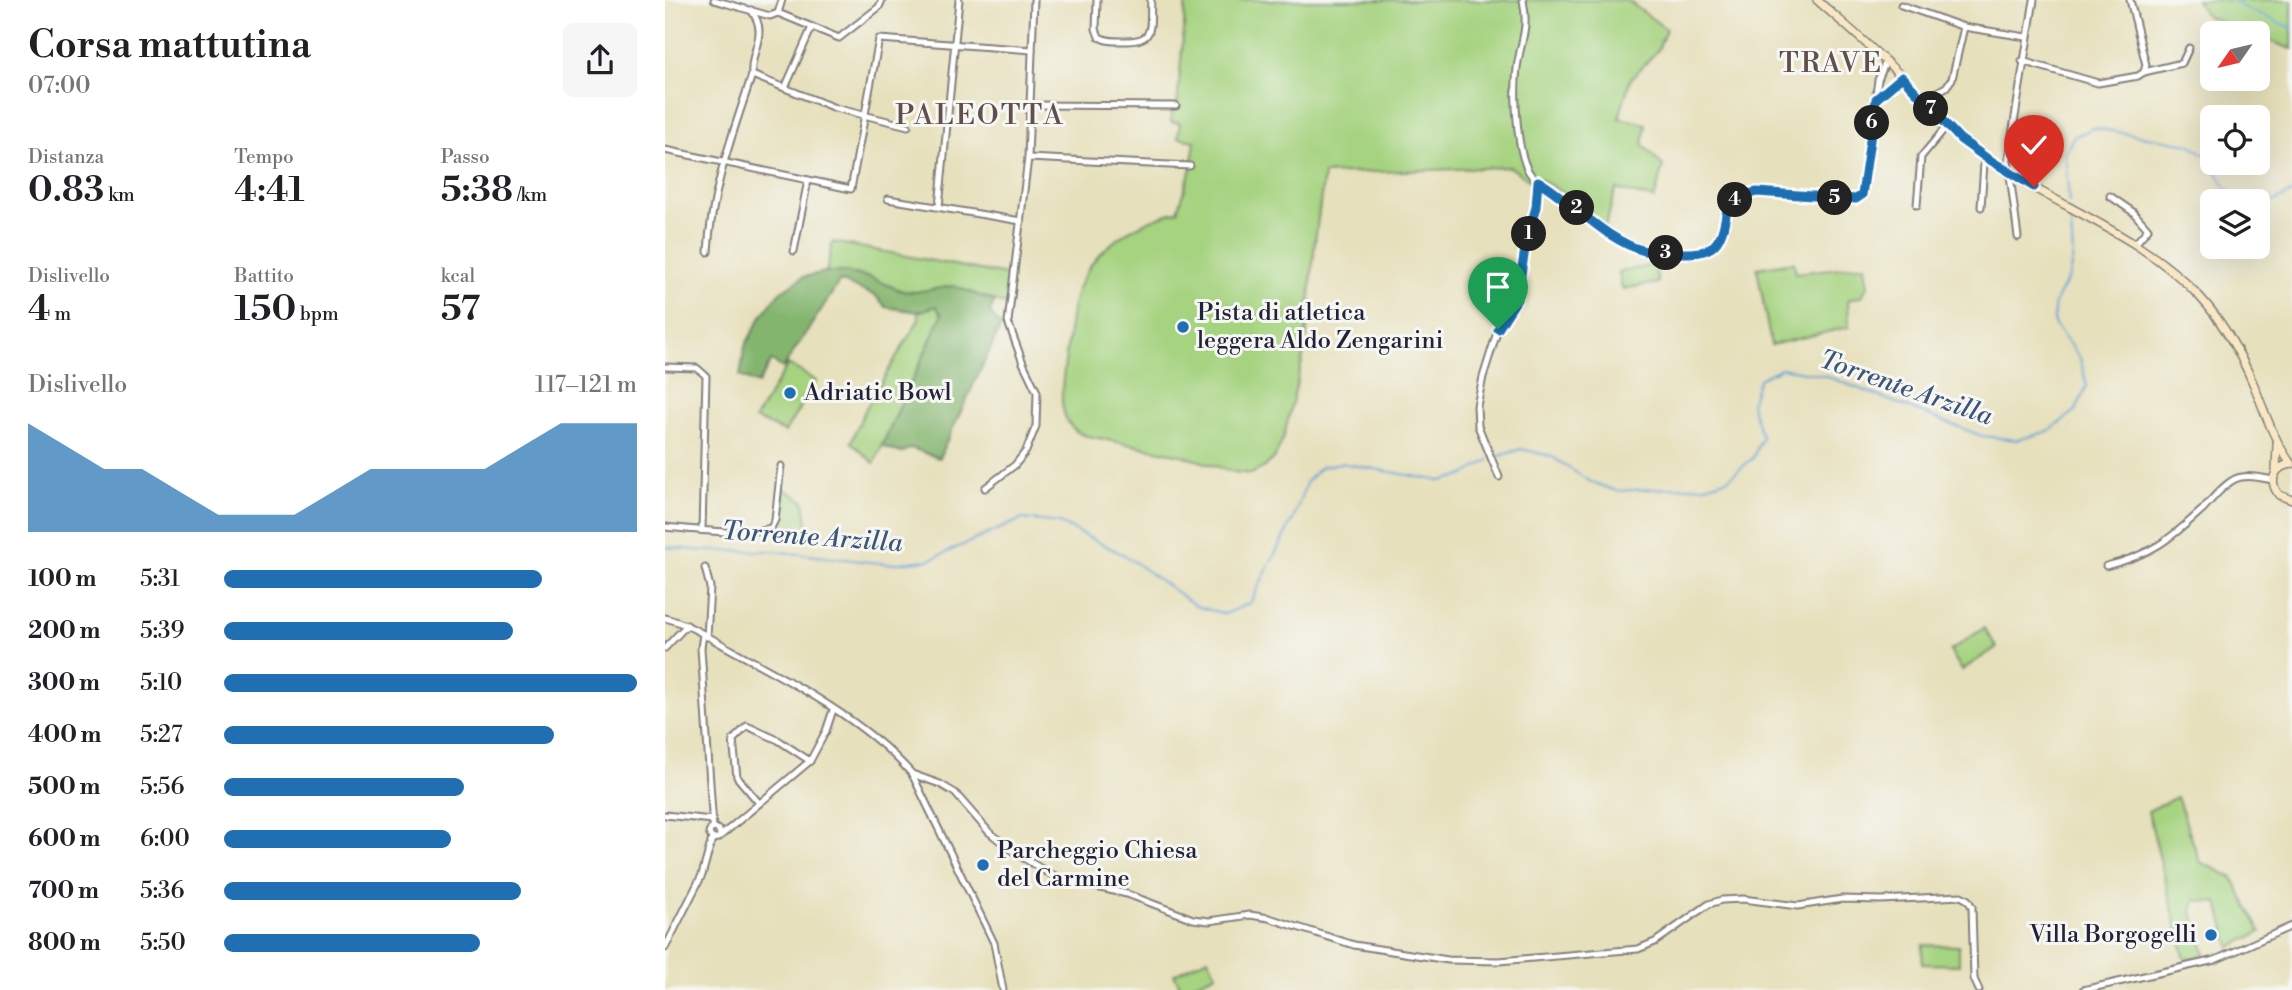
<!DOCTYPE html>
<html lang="it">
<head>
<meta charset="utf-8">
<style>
	body { margin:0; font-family:"Libre Bodoni",serif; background:#f6f6f6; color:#202124; height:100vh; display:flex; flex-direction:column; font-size:26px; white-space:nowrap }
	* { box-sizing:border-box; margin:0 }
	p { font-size:23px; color:#757577 }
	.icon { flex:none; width:38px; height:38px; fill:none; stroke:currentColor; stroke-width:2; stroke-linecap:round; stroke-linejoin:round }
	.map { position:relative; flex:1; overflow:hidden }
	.side { display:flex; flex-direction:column; background:#fff; width:665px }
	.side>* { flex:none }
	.needle { width:46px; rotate:236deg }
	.fabs { position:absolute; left:1535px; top:21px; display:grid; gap:14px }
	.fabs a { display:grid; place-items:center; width:70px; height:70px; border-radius:10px; background:#fff; box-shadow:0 7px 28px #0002; font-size:35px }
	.pin { position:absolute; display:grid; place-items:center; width:60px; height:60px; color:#fff; margin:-72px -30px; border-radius:50% 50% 50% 0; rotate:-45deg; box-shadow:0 0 7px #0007 }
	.pin .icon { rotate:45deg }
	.km { position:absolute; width:35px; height:35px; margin:-18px; border-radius:50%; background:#222; color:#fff; font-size:19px; line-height:35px; text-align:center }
	.round { display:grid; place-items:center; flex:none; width:74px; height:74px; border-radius:10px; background:#f6f6f6 }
	.headline { display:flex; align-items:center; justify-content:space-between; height:119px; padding:0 28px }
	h1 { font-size:38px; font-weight:600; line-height:52px }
	.stats { display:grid; grid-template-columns:repeat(3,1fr); gap:10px; height:119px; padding:7px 28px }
	.stats div { display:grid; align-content:center }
	.stats b { font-size:35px; font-weight:600 }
	.stats small { font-size:19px; font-weight:400 }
	.stats p { font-size:19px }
	.chart { height:196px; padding:14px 28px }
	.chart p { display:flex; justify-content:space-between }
	.chart svg { width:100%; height:126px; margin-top:7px; fill:#1f6fb2; opacity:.7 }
	ul { padding:0 28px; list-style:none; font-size:23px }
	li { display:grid; grid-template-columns:112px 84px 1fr; align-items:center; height:52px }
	li i { height:18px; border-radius:9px; background:#1f6fb2 }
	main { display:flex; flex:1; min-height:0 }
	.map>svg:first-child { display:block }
</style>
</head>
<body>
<main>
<section class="side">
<div class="headline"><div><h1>Corsa mattutina</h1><p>07:00</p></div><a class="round"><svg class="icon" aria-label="share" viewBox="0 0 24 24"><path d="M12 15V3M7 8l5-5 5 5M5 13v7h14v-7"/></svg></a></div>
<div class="stats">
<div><p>Distanza</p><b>0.83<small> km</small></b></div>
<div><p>Tempo</p><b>4:41</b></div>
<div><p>Passo</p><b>5:38<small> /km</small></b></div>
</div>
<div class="stats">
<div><p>Dislivello</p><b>4<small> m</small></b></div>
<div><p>Battito</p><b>150<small> bpm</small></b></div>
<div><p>kcal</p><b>57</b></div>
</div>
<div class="chart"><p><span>Dislivello</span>117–121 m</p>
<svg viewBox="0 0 160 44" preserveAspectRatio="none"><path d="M0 44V6L10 14L20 22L30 22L40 30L50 38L60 38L70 38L80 30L90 22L100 22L110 22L120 22L130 14L140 6L150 6L160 6V44z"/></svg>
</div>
<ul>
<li><b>100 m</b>5:31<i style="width:77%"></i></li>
<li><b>200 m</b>5:39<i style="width:70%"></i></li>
<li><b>300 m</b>5:10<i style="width:100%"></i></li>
<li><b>400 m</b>5:27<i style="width:80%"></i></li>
<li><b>500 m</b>5:56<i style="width:58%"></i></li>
<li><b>600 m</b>6:00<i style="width:55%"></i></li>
<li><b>700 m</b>5:36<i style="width:72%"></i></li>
<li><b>800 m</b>5:50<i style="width:62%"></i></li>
</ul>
</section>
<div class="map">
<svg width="1627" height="990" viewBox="0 0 1627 990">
	<rect width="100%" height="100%" fill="#f6f6f2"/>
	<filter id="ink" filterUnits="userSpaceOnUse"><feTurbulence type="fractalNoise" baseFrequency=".0143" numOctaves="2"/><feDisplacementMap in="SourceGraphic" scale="14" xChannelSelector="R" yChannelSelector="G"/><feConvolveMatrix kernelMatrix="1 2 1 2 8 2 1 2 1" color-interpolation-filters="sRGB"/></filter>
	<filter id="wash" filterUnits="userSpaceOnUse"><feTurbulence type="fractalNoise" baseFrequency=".00686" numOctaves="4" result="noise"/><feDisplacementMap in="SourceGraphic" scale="28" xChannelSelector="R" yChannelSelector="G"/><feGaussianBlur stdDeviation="1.57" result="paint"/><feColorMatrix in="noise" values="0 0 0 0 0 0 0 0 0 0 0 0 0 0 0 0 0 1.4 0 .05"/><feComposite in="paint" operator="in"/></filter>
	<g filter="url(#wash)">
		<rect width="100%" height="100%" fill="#e7e0bc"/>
		<!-- green -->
		<g fill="#a6d380" stroke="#647a5e" stroke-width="2">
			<path d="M521,0H962L1001,29L993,50L965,80L954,118L981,124L978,145L998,166L989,199L951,189L940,227L892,189L873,178L868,183L845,167L659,174L650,241L640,349L619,436L610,457L600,467L586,474L569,472L516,455L418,435C403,427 399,419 397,402C396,384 400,366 402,348C405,330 405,311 411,294C427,248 468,223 513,211L526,169L530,141L513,138L515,123L506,122L507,109L512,108Z"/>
			<path d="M1531,0H1627V49L1593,37L1592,33H1583L1541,16Z"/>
			<path d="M168,242L347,276L341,305L289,286L250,292L237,291L206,278L180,272H161Z"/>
			<path d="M1129,262L1131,273L1200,265L1203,285L1197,296L1183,300L1184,327L1106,345L1092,268Z"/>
			<path d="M990,265L993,283L957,289L954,272Z"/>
			<path d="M271,306L277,315L209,463L186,442L200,410L254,319L253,312Z"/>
			<path d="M123,364L151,381L120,432L90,419Z"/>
			<path d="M119,489L139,501L143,530L113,528Z"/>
			<path d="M1319,628L1332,647L1297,670L1285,651Z"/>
			<path d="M1512,797L1535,862L1567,877L1596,932L1565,947L1553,903L1530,900L1527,911L1540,955L1520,960L1483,811Z"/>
			<path d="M1258,945L1294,946V965L1257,964Z"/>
			<path d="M543,958L551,974L517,990L509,974Z"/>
		</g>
		<!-- forest -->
		<path fill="#84b56e" stroke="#536c54" stroke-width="2" d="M161,272H180L206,278L237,291L250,292L289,286L329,301L325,313L336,326L274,458L246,448L236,453L217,446L277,315L271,306L253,312L221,307L211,296L175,281L118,368L106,361L93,384L75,376L80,346L96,317L115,292L138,277Z"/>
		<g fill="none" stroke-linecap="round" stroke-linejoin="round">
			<!-- stream -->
			<g stroke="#63a3d6" stroke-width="2">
				<path d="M1569,0L1577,7L1627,28"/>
				<path d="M1547,163L1560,187L1578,201"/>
				<path d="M1404,202L1400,155L1408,137L1429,128L1524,144L1544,157L1547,162"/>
				<path d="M1592,203L1607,202L1627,193"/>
				<path d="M829,458L856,449L886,456L924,481L951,491L1041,486L1063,479L1088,458L1097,437L1086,404L1094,379L1117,368L1161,376L1317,436L1352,440L1384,431L1411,410L1422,386L1415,358L1389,324V304L1404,276L1408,255L1405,211"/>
				<path d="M0,547L41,551H107L223,564L264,560L357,519L395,523L461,556L531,606L560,614L585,603L628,519L642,481L656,467L676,463L776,481L799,475L824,460"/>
			</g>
		</g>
	</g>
	<g filter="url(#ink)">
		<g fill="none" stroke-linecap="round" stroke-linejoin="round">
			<defs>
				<g id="minor">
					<path d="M49,0L105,16L113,13L174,38L214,7L217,0"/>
					<path d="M432,0L431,29L434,37C441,41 448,41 456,41C492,42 484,29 486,0"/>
					<path d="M858,0C864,30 856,39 852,68C849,92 851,159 867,176C874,183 882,186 889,191C903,200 915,211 927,220C957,243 976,253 1014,253C1021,253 1029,254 1035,253C1070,246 1043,200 1092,192L1190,199L1197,195L1213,80L1221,61"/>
					<path d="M1236,5L1299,27L1361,37"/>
					<path d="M113,13L117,0"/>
					<path d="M1357,61L1433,83L1473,76L1479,72L1481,65L1465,0"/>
					<path d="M1479,72L1517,63L1524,48"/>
					<path d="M87,75L170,108L243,126"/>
					<path d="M120,88L147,27"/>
					<path d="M1211,99L1237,77"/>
					<path d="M1258,100L1281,87L1287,79L1299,27"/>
					<path d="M365,105L511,106"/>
					<path d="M0,150L186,189L214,39L367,50"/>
					<path d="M363,158L525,166"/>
					<path d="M1445,196L1468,212L1483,229L1470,244"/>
					<path d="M223,199L356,221"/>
					<path d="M1252,205L1256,157L1281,127"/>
					<path d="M274,207L294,0"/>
					<path d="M1316,207L1319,163L1322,159"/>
					<path d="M1353,237L1343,160L1369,0"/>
					<path d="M129,251L143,180"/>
					<path d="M43,252C46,191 68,133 87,75C84,50 105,35 86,10"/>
					<path d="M0,367L32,368L41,376L37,530"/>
					<path d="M834,477L813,426L812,406L818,377L833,329L852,299L861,243L871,207L873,181"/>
					<path d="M320,488L350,465L361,451L371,426L372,392L358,363L343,322L363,158L369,0"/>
					<path d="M0,527C34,530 73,536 106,528L110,520L116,466"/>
					<path d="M1441,566C1486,555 1504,540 1538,509C1547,499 1558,485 1570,479C1581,474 1597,478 1608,480"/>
					<path d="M40,568L45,587L42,637"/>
					<path d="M0,618C24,624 45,638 67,650C127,682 202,722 247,774L329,943L338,990"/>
					<path d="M38,634L36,648L48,828"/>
					<path d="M0,648L22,625"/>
					<path d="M247,774L275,784L290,793L324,832L349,852L380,871L396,879L462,894L528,919L544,921L585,915L604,918L689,945L783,960L834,961L973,949L990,942L1044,904L1057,900L1078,899L1133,906L1177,899L1216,900L1296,896L1303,900L1307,907L1309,979L1314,990"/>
					<path d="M94,803L72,777L68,740L82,726L113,740L145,761"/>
					<path d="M0,815L47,820"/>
					<path d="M55,835L54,830L50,828L46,829L44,833L47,839L53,838L145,761L161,731L168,710"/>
					<path d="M0,948L37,875L47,839"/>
					<path d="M1418,990L1550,960L1627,926"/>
				</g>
				<g id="secondary">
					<path d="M1152,0C1180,25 1209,49 1235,75C1263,104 1285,132 1318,156C1388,206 1476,233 1535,297C1558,322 1575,353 1588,383C1600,412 1608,439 1626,464"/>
					<path d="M1627,464C1609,466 1603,481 1614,495L1627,500"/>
					<path d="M1611,471L1612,445"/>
				</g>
			</defs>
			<!-- minor casing -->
			<use href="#minor" stroke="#84817c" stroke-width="9"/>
			<!-- secondary casing -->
			<use href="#secondary" stroke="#84817c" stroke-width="10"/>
			<!-- minor -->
			<use href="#minor" stroke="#fff" stroke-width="5"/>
			<!-- secondary -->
			<use href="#secondary" stroke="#f9e7c3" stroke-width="7"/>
		</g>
	</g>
	<g fill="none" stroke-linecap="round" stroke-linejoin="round" filter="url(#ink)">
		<defs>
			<path id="route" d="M833,329L852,299L861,243L871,207L873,181C907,201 942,242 980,251C993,254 1006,253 1018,253C1031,253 1044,253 1052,242C1068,219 1049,199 1092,192L1191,199L1197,195L1211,99L1237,77L1295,139L1320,157L1369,187"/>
		</defs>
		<!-- route casing -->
		<use href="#route" stroke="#fff" stroke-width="14"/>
		<!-- route -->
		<use href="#route" stroke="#1f6fb2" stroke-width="9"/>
	</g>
	<!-- markers -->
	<g fill="#1f6fb2" stroke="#f6f6f2" stroke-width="2.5">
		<circle cx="518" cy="327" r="7"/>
		<circle cx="125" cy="393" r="7"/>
		<circle cx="318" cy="865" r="7"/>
		<circle cx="1546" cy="935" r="7"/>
	</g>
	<g text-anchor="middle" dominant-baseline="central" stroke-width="6" stroke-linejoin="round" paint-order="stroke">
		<!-- poi labels -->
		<g font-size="24" fill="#22223b" stroke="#f6f6f2" text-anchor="start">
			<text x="532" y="313">Pista di atletica<tspan x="532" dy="28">leggera Aldo Zengarini</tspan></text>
			<text x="139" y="393">Adriatic Bowl</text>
			<text x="332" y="851">Parcheggio Chiesa<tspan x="332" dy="28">del Carmine</tspan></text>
			<text x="1532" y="935" text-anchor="end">Villa Borgogelli</text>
		</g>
		<!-- water labels -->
		<g font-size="26" font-style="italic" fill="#3c5679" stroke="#f6f6f2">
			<text transform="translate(1241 388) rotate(19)">Torrente Arzilla</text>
			<text transform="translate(147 537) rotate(4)">Torrente Arzilla</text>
		</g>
		<!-- quarter labels -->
		<g font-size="28" letter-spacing="2" fill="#624f4d" stroke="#f6f6f2">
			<text x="1166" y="63">TRAVE</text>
			<text x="315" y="115">PALEOTTA</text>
		</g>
	</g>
</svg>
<div class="fabs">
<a><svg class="needle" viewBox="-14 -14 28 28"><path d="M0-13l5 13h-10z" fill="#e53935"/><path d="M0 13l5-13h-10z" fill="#757577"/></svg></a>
<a><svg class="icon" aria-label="locate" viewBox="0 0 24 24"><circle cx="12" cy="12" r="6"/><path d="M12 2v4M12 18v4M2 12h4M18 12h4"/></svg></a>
<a><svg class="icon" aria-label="layers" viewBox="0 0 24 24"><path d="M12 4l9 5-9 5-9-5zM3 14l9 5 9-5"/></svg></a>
</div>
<div class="pin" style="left:833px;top:329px;background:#1e9e55"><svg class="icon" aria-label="arrive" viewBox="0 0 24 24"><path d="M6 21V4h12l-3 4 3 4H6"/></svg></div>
<div class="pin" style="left:1369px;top:187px;background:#d93025"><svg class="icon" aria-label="check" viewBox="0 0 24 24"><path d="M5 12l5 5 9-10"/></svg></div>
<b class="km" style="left:864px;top:234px">1</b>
<b class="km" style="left:912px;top:208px">2</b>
<b class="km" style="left:1001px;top:253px">3</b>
<b class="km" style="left:1070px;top:200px">4</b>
<b class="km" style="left:1170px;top:198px">5</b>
<b class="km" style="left:1207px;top:123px">6</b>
<b class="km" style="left:1266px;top:109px">7</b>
</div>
</main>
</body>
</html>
